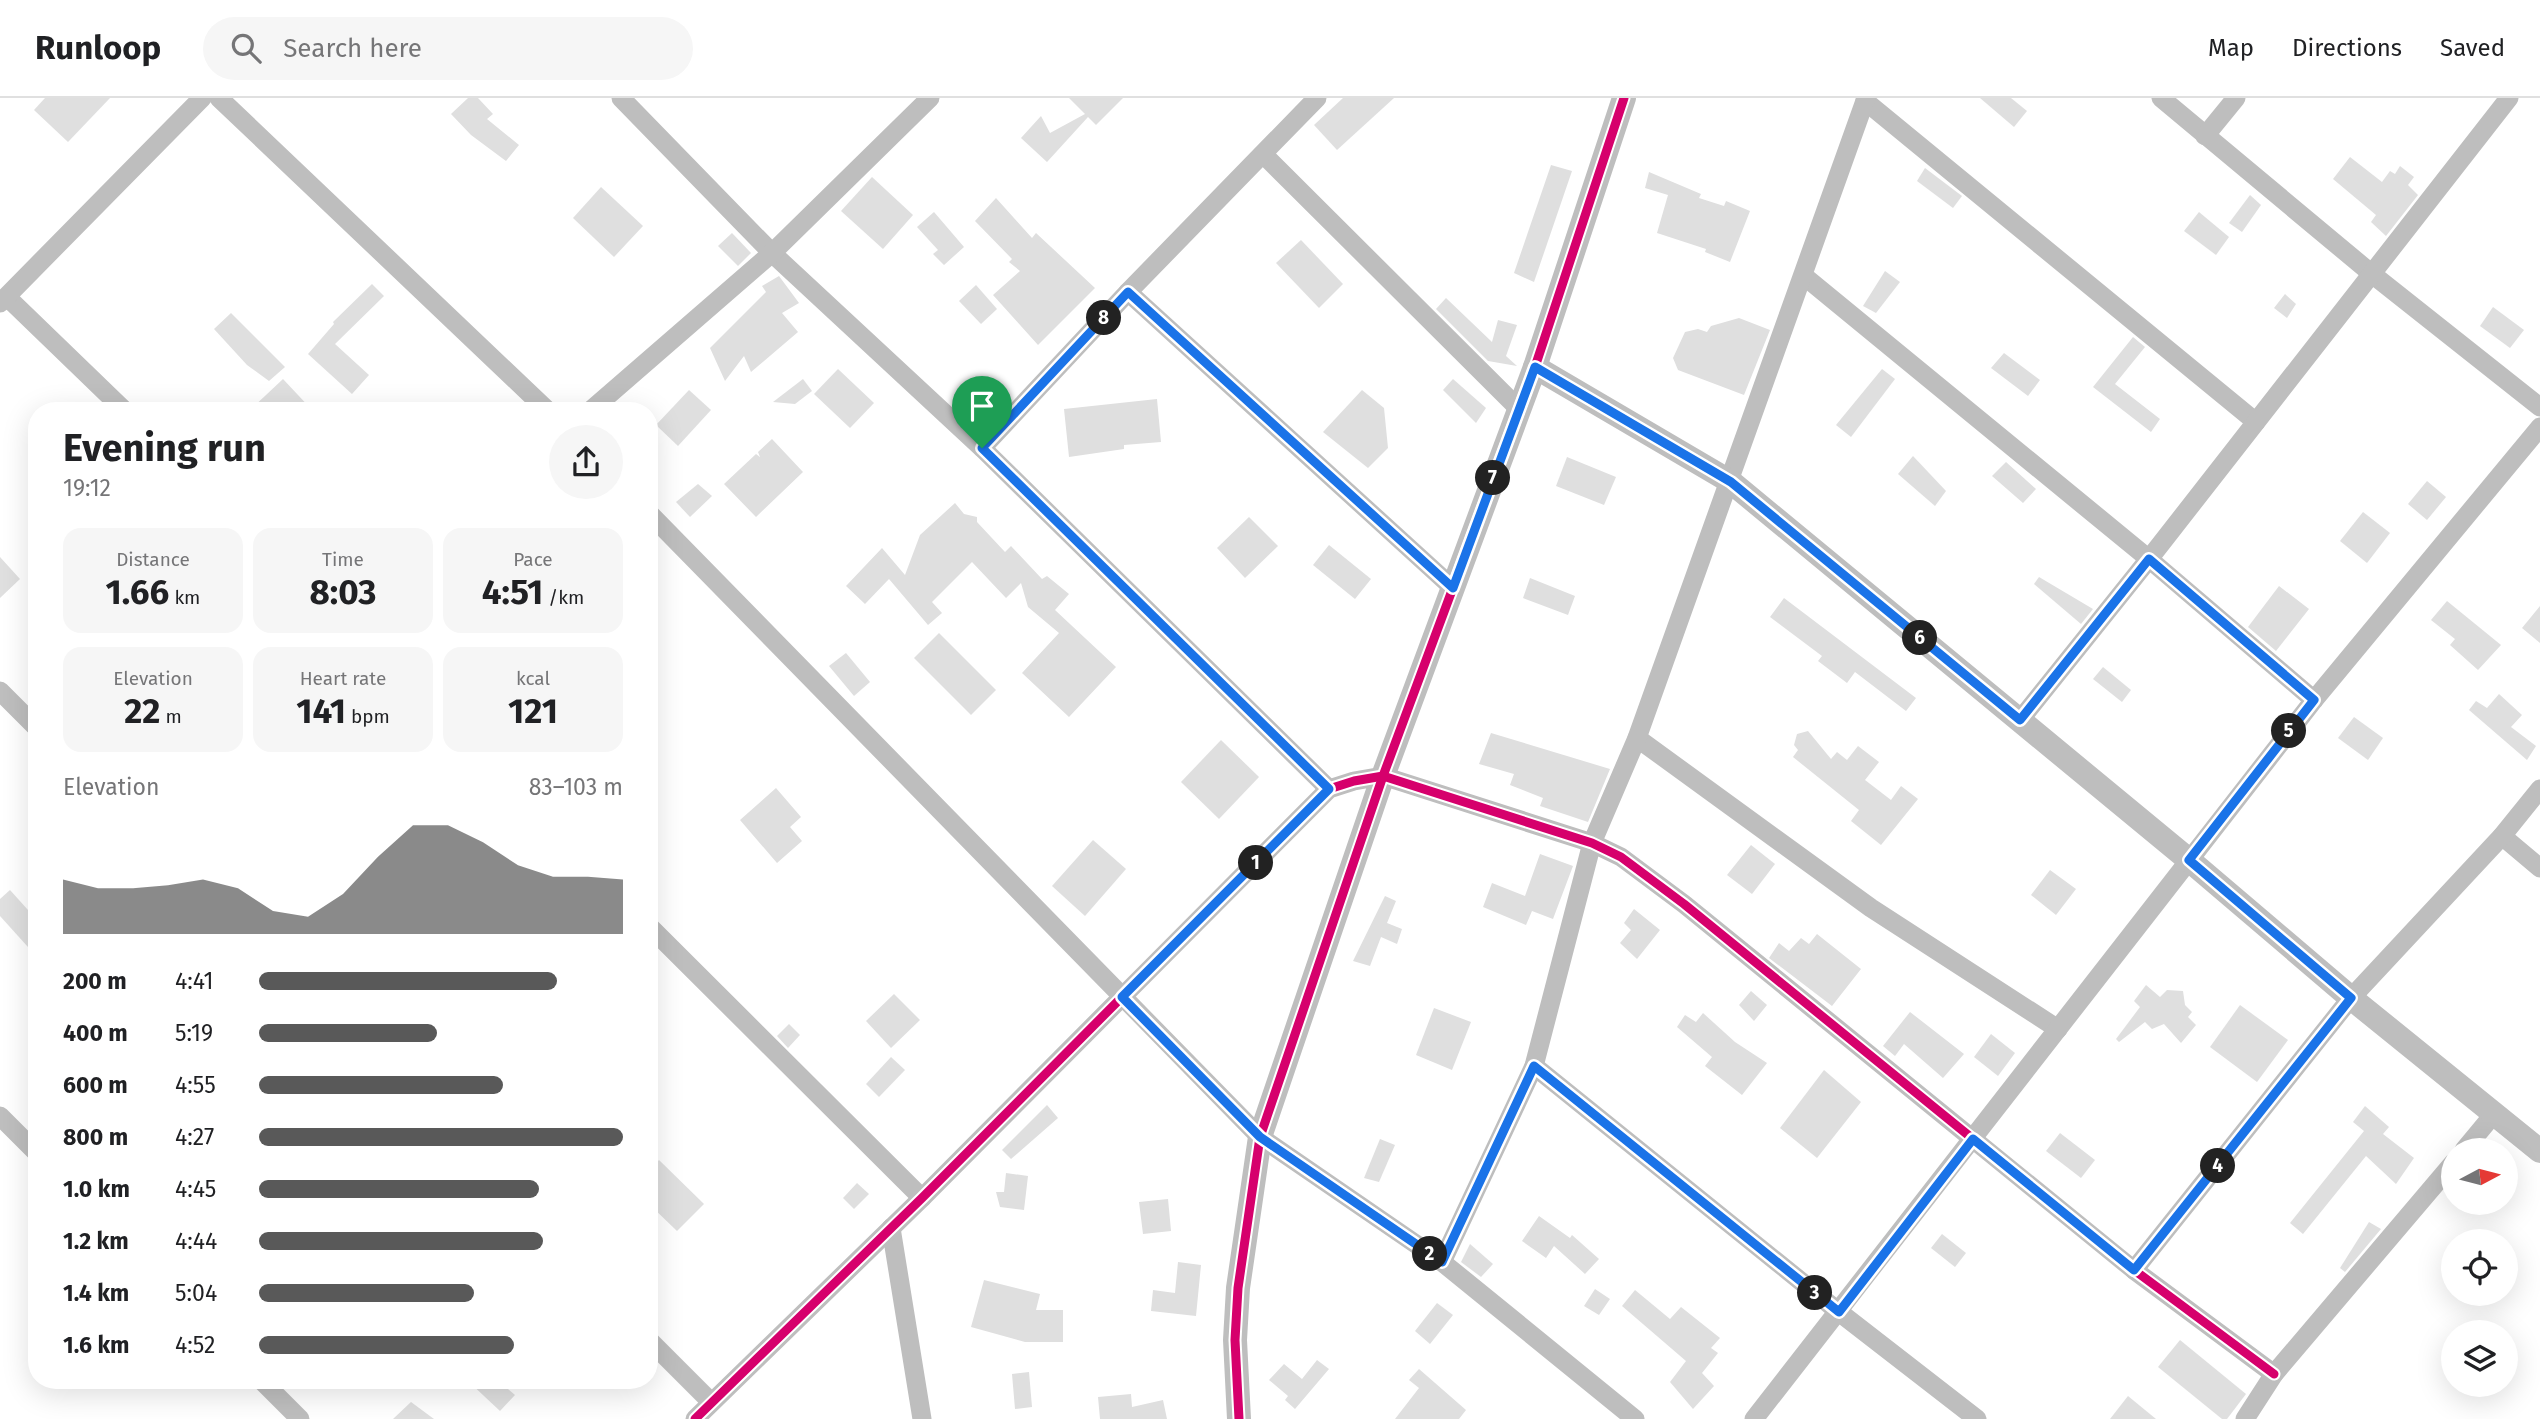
<!DOCTYPE html>
<html lang="en">
<head>
<meta charset="utf-8">
<style>
	body { margin:0; font-family:"Fira Sans",sans-serif; background:#f6f6f6; color:#202124; height:100vh; display:flex; flex-direction:column; font-size:26px; white-space:nowrap }
	* { box-sizing:border-box; margin:0 }
	p { font-size:23px; color:#757577 }
	.icon { flex:none; width:38px; height:38px; fill:none; stroke:currentColor; stroke-width:2; stroke-linecap:round; stroke-linejoin:round }
	.map { position:relative; flex:1; overflow:hidden }
	.details { position:absolute; left:28px; top:304px; width:630px; height:987px; display:flex; flex-direction:column; background:#fff; border-radius:28px; box-shadow:0 7px 28px #0002 }
	.details>* { flex:none }
	.needle { width:46px; rotate:83deg }
	.controls { position:absolute; left:2441px; top:1040px; display:grid; gap:14px }
	.controls a { display:grid; place-items:center; width:77px; height:77px; border-radius:50%; background:#fff; box-shadow:0 7px 28px #0002; font-size:35px }
	.pin { position:absolute; display:grid; place-items:center; width:60px; height:60px; color:#fff; margin:-72px -30px; border-radius:50% 50% 50% 0; rotate:-45deg; box-shadow:0 0 7px #0007 }
	.pin .icon { rotate:45deg }
	.km { position:absolute; width:35px; height:35px; margin:-18px; border-radius:50%; background:#222; color:#fff; font-size:19px; line-height:35px; text-align:center }
	.round { display:grid; place-items:center; flex:none; width:74px; height:74px; border-radius:37px; background:#f6f6f6 }
	.head { display:flex; align-items:center; justify-content:space-between; height:119px; padding:0 35px }
	h1 { font-size:38px; font-weight:700; line-height:52px }
	.figures { display:grid; grid-template-columns:repeat(3,1fr); gap:10px; height:119px; padding:7px 35px }
	.figures div { display:grid; align-content:center; border-radius:18px; background:#f6f6f6; text-align:center }
	.figures b { font-size:35px; font-weight:700 }
	.figures small { font-size:19px; font-weight:400 }
	.figures p { font-size:19px }
	.chart { height:196px; padding:14px 35px }
	.chart p { display:flex; justify-content:space-between }
	.chart svg { width:100%; height:126px; margin-top:7px; fill:#595959; opacity:.7 }
	ul { padding:0 35px; list-style:none; font-size:23px }
	li { display:grid; grid-template-columns:112px 84px 1fr; align-items:center; height:52px }
	li i { height:18px; border-radius:9px; background:#595959 }
	header { display:flex; align-items:center; gap:42px; box-sizing:border-box; height:98px; padding:0 35px; background:#fff; border-bottom:2px solid #e0e0e0 }
	header strong { font-size:33px }
	nav { display:flex; gap:38px; margin-inline-start:auto; font-size:24px }
	.search { width:490px; height:63px; background:#f6f6f6; display:flex; align-items:center; gap:18px; box-sizing:border-box; padding:0 24px; border-radius:38px; color:#757577; font-size:26px }
	.map>svg:first-child { display:block }
</style>
</head>
<body>
<header>
<strong>Runloop</strong>
<div class="search"><svg class="icon" aria-label="search" viewBox="0 0 24 24"><circle cx="10" cy="10" r="6"/><path d="M15 15l6 6"/></svg>Search here</div>
<nav><a>Map</a><a>Directions</a><a>Saved</a></nav>
</header>
<div class="map">
<svg width="2540" height="1321" viewBox="0 0 2540 1321">
	<rect width="100%" height="100%" fill="#fff"/>
	<!-- building -->
	<g fill="#dfdfdf">
		<path d="M45,0H110L68,44L34,12Z"/>
		<path d="M468,0H478L493,16L487,21L519,47L506,63L471,37L451,16Z"/>
		<path d="M1069,0H1123L1096,27L1088,19L1047,64L1021,40L1041,18L1050,35L1085,16Z"/>
		<path d="M1343,0H1394L1337,52L1314,27Z"/>
		<path d="M1980,0H2011L2027,13L2014,29Z"/>
		<path d="M2350,59L2382,84L2390,73L2395,76L2400,68L2414,79L2408,87L2418,97L2386,138L2371,124L2376,117L2333,81Z"/>
		<path d="M1551,67L1572,73L1534,184L1514,175Z"/>
		<path d="M1925,70L1962,98L1953,110L1917,83Z"/>
		<path d="M1649,74L1701,96L1699,100L1724,108L1726,103L1750,113L1730,164L1705,154L1706,151L1657,135L1668,97L1645,90Z"/>
		<path d="M872,79L913,117L883,151L841,113Z"/>
		<path d="M601,89L643,128L614,159L573,120Z"/>
		<path d="M2250,97L2261,107L2242,134L2229,125Z"/>
		<path d="M996,100L1032,140L1036,135L1095,190L1038,247L993,197L1020,173L1009,164L1012,161L975,123Z"/>
		<path d="M934,114L964,149L944,167L933,156L938,152L917,129Z"/>
		<path d="M2199,114L2229,139L2216,157L2184,133Z"/>
		<path d="M732,135L751,155L738,168L718,148Z"/>
		<path d="M1301,142L1343,186L1319,210L1276,165Z"/>
		<path d="M1885,173L1900,184L1876,215L1863,208Z"/>
		<path d="M779,178L799,205L782,215L798,234L751,274L744,258L725,283L710,250L766,194L762,188Z"/>
		<path d="M372,186L384,198L335,246L369,277L352,296L308,256L334,226L333,224Z"/>
		<path d="M976,187L997,211L981,226L959,203Z"/>
		<path d="M2285,196L2296,206L2287,220L2274,210Z"/>
		<path d="M1446,200L1492,244L1498,222L1517,227L1506,258L1517,268L1488,263L1436,211Z"/>
		<path d="M2493,209L2524,232L2510,250L2480,228Z"/>
		<path d="M231,215L285,269L269,283L247,267L214,231Z"/>
		<path d="M1739,220L1770,232L1744,297L1678,272L1673,260L1685,234L1698,231L1707,234L1711,228Z"/>
		<path d="M2133,239L2145,249L2115,286L2160,321L2151,334L2093,289Z"/>
		<path d="M2004,255L2040,282L2028,298L1991,270Z"/>
		<path d="M838,271L874,305L850,330L814,296Z"/>
		<path d="M1882,271L1895,281L1851,339L1836,327Z"/>
		<path d="M283,281L313,313H249Z"/>
		<path d="M803,281L812,293L795,306L773,304Z"/>
		<path d="M1453,281L1486,310L1476,325L1443,292Z"/>
		<path d="M689,292L711,312L678,348L656,327Z"/>
		<path d="M1362,292L1384,310L1388,350L1368,370L1323,334Z"/>
		<path d="M1157,301L1161,344L1124,347V351L1069,359L1064,311Z"/>
		<path d="M772,341L803,374L756,419L724,386L756,356L760,359L758,354Z"/>
		<path d="M1913,358L1946,393L1935,408L1898,376Z"/>
		<path d="M1567,359L1616,379L1604,407L1556,388Z"/>
		<path d="M2006,364L2036,391L2023,405L1992,378Z"/>
		<path d="M2427,383L2446,399L2427,422L2408,406Z"/>
		<path d="M698,386L712,398L690,419L676,404Z"/>
		<path d="M955,405L964,416L977,419V424L1005,454L1011,448L1042,481L1047,478L1069,496L1055,512L1116,569L1069,619L1022,575L1059,535L1028,509L1021,485L1006,500L972,464L932,504L942,515L928,527L889,481L865,506L846,488L882,450L905,477L920,437Z"/>
		<path d="M2363,414L2390,435L2367,465L2340,443Z"/>
		<path d="M1249,419L1278,448L1245,480L1217,450Z"/>
		<path d="M1329,447L1371,481L1355,501L1313,467Z"/>
		<path d="M0,459L20,481L0,500Z"/>
		<path d="M2039,479L2093,511L2081,526L2034,486Z"/>
		<path d="M1530,480L1575,498L1568,517L1523,500Z"/>
		<path d="M2279,488L2309,511L2276,553L2248,529Z"/>
		<path d="M1784,500L1916,600L1906,613L1855,574L1847,585L1818,563L1822,558L1770,519Z"/>
		<path d="M2447,503L2501,547L2478,572L2450,547L2455,541L2431,522Z"/>
		<path d="M2540,508V545L2522,530Z"/>
		<path d="M939,535L996,592L971,617L914,560Z"/>
		<path d="M846,555L870,584L854,598L829,568Z"/>
		<path d="M2103,569L2131,592L2122,604L2093,581Z"/>
		<path d="M2499,596L2522,617L2511,629L2536,648L2527,662L2469,612L2476,603L2487,610Z"/>
		<path d="M2354,619L2383,640L2368,662L2338,640Z"/>
		<path d="M1808,633L1831,661L1837,654L1847,662L1858,648L1879,664L1865,682L1891,702L1901,688L1918,701L1881,747L1851,723L1859,712L1793,659L1798,652L1794,647L1797,636Z"/>
		<path d="M1491,635L1610,671L1588,724L1540,708L1543,700L1510,687L1514,676L1479,666Z"/>
		<path d="M1221,642L1259,679L1219,721L1181,684Z"/>
		<path d="M776,690L801,719L790,729L802,743L777,765L740,722Z"/>
		<path d="M1093,742L1126,771L1085,818L1052,788Z"/>
		<path d="M1751,747L1775,766L1752,796L1727,777Z"/>
		<path d="M1540,756L1573,768L1553,821L1532,813L1526,827L1483,809L1492,785L1525,798Z"/>
		<path d="M2050,772L2076,791L2056,817L2031,797Z"/>
		<path d="M10,792L37,822V859L0,818V801Z"/>
		<path d="M1385,798L1396,803L1387,825L1402,831L1397,846L1381,839L1370,868L1353,863Z"/>
		<path d="M1634,811L1660,832L1637,861L1620,845L1631,832L1624,825Z"/>
		<path d="M1817,836L1861,871L1832,908L1769,860L1779,845L1789,853L1801,840L1809,846Z"/>
		<path d="M2146,887L2160,899L2167,892L2183,893L2185,907L2192,914L2188,919L2196,927L2181,945L2164,926L2152,931L2145,924L2119,944L2116,941L2140,909L2134,903Z"/>
		<path d="M1751,893L1767,907L1754,923L1739,907Z"/>
		<path d="M894,896L920,922L891,950L866,923Z"/>
		<path d="M2240,907L2288,942L2257,984L2210,949Z"/>
		<path d="M1434,910L1471,924L1452,972L1416,957Z"/>
		<path d="M1910,914L1964,956L1943,980L1904,946L1895,958L1883,948Z"/>
		<path d="M1703,915L1735,944L1767,965L1742,997L1705,968L1712,959L1677,929L1685,917L1696,924Z"/>
		<path d="M789,926L800,937L788,950L777,938Z"/>
		<path d="M1991,936L2015,955L1998,978L1974,959Z"/>
		<path d="M891,959L905,972L879,999L866,986Z"/>
		<path d="M1824,972L1861,1004L1817,1060L1780,1030Z"/>
		<path d="M1047,1007L1058,1020L1011,1061L1002,1052Z"/>
		<path d="M2365,1008L2389,1029L2383,1036L2414,1060L2396,1086L2366,1058L2303,1136L2290,1125L2364,1033L2353,1024Z"/>
		<path d="M2060,1035L2095,1062L2081,1080L2046,1053Z"/>
		<path d="M1380,1041L1395,1047L1379,1084L1364,1080Z"/>
		<path d="M659,1062L704,1106L677,1133L649,1106V1072Z"/>
		<path d="M1006,1075L1028,1078L1024,1112L1000,1109L996,1094H1004Z"/>
		<path d="M857,1085L869,1096L854,1111L843,1100Z"/>
		<path d="M1168,1101L1171,1133L1143,1136L1139,1104Z"/>
		<path d="M1539,1118L1570,1140L1572,1137L1599,1161L1585,1176L1554,1148L1546,1160L1522,1143Z"/>
		<path d="M2369,1124L2381,1131L2345,1174L2340,1170Z"/>
		<path d="M1942,1136L1966,1155L1955,1169L1931,1150Z"/>
		<path d="M1470,1146L1493,1166L1481,1179L1461,1164Z"/>
		<path d="M1178,1164L1201,1167L1196,1218L1151,1213L1153,1192L1175,1195Z"/>
		<path d="M984,1182L1040,1196L1036,1212H1063V1244H1025L971,1229Z"/>
		<path d="M1595,1191L1610,1201L1599,1217L1584,1208Z"/>
		<path d="M1635,1192L1670,1221L1681,1209L1720,1240L1711,1250L1718,1255L1702,1275L1714,1288L1693,1311L1670,1284L1686,1263L1622,1208Z"/>
		<path d="M1437,1205L1453,1217L1430,1246L1415,1233Z"/>
		<path d="M2180,1242L2246,1296L2227,1321H2222L2158,1269Z"/>
		<path d="M1317,1262L1329,1271L1295,1311L1285,1302L1288,1298L1269,1282L1284,1266L1302,1281Z"/>
		<path d="M1419,1271L1466,1312L1459,1321H1395L1419,1290L1409,1282Z"/>
		<path d="M1029,1274L1032,1309L1015,1311L1012,1276Z"/>
		<path d="M468,1283H499L515,1297L500,1313Z"/>
		<path d="M1131,1296L1132,1309L1163,1302L1167,1321H1100L1098,1299Z"/>
		<path d="M2128,1298L2156,1321H2110Z"/>
		<path d="M411,1304L434,1321H393Z"/>
	</g>
	<g fill="none" stroke-linecap="round" stroke-linejoin="round">
		<!-- minor -->
		<g stroke="#bebebe" stroke-width="19">
			<path d="M219,0L548,313"/>
			<path d="M621,0L772,155L982,350L1329,691"/>
			<path d="M2161,0L2372,176L2540,309"/>
			<path d="M1865,3L2256,324"/>
			<path d="M2205,38L2236,0"/>
			<path d="M1264,57L1519,311"/>
			<path d="M1804,178L2149,461L2314,602"/>
			<path d="M1128,194L1453,490"/>
			<path d="M7,199L125,313"/>
			<path d="M0,205L202,0"/>
			<path d="M590,313L772,155L930,0"/>
			<path d="M982,350L1128,194L1317,0"/>
			<path d="M649,415L1260,1039L1442,1164L1635,1321"/>
			<path d="M0,593L37,630"/>
			<path d="M2020,622L2149,461L2509,0"/>
			<path d="M1637,640L1871,810L2058,931"/>
			<path d="M2502,738L2540,770"/>
			<path d="M649,828L922,1100"/>
			<path d="M1534,968L1839,1214L1977,1321"/>
			<path d="M0,1018L37,1055"/>
			<path d="M2464,1052L2493,1017"/>
			<path d="M891,1130L922,1321"/>
			<path d="M1442,1164L1534,968L1592,745L1637,640L1866,0"/>
			<path d="M2134,1172L2351,900L2502,738L2540,691"/>
			<path d="M649,1242L711,1304"/>
			<path d="M262,1283L300,1321"/>
			<path d="M695,1321L922,1100L1329,691L1354,683L1383,678L1592,745L1621,759L1684,806L2134,1172L2274,1276"/>
			<path d="M1754,1321L2314,602L2540,329"/>
			<path d="M2245,1321L2274,1276L2454,1064"/>
		</g>
		<!-- tertiary -->
		<g stroke="#bebebe" stroke-width="24">
			<path d="M1535,269L1731,384L2189,762L2351,900L2540,1053"/>
			<path d="M1239,1321L1235,1242L1238,1190L1260,1039L1383,678L1535,269L1624,0"/>
		</g>
		<defs>
			<g id="cycleway">
				<path d="M695,1321L922,1100L1329,691L1354,683L1383,678L1592,745L1621,759L1684,806L2134,1172L2274,1276"/>
				<path d="M1239,1321L1235,1242L1238,1190L1260,1039L1383,678L1535,269L1624,0"/>
			</g>
		</defs>
		<!-- cycleway casing -->
		<use href="#cycleway" stroke="#fff" stroke-width="13"/>
		<!-- cycleway -->
		<use href="#cycleway" stroke="#d6006c" stroke-width="9"/>
	</g>
	<g fill="none" stroke-linecap="round" stroke-linejoin="round">
		<defs>
			<path id="route" d="M1128,194L1453,490L1535,269L1731,384L2020,622L2149,461L2314,602L2189,762L2351,900L2134,1172L1973,1041L1839,1214L1534,968L1442,1164L1260,1039L1122,899L1329,691L982,350Z"/>
		</defs>
		<!-- route casing -->
		<use href="#route" stroke="#fff" stroke-width="14"/>
		<!-- route -->
		<use href="#route" stroke="#1a73e8" stroke-width="9"/>
	</g>
</svg>
<div class="controls">
<a><svg class="needle" viewBox="-14 -14 28 28"><path d="M0-13l5 13h-10z" fill="#e53935"/><path d="M0 13l5-13h-10z" fill="#757577"/></svg></a>
<a><svg class="icon" aria-label="locate" viewBox="0 0 24 24"><circle cx="12" cy="12" r="6"/><path d="M12 2v4M12 18v4M2 12h4M18 12h4"/></svg></a>
<a><svg class="icon" aria-label="layers" viewBox="0 0 24 24"><path d="M12 4l9 5-9 5-9-5zM3 14l9 5 9-5"/></svg></a>
</div>
<div class="pin" style="left:982px;top:350px;background:#1e9e55"><svg class="icon" aria-label="arrive" viewBox="0 0 24 24"><path d="M6 21V4h12l-3 4 3 4H6"/></svg></div>
<b class="km" style="left:1256px;top:765px">1</b>
<b class="km" style="left:1430px;top:1156px">2</b>
<b class="km" style="left:1815px;top:1195px">3</b>
<b class="km" style="left:2218px;top:1068px">4</b>
<b class="km" style="left:2289px;top:633px">5</b>
<b class="km" style="left:1920px;top:540px">6</b>
<b class="km" style="left:1493px;top:380px">7</b>
<b class="km" style="left:1104px;top:220px">8</b>
<section class="details">
<div class="head"><div><h1>Evening run</h1><p>19:12</p></div><a class="round"><svg class="icon" aria-label="share" viewBox="0 0 24 24"><path d="M12 15V3M7 8l5-5 5 5M5 13v7h14v-7"/></svg></a></div>
<div class="figures">
<div><p>Distance</p><b>1.66<small> km</small></b></div>
<div><p>Time</p><b>8:03</b></div>
<div><p>Pace</p><b>4:51<small> /km</small></b></div>
</div>
<div class="figures">
<div><p>Elevation</p><b>22<small> m</small></b></div>
<div><p>Heart rate</p><b>141<small> bpm</small></b></div>
<div><p>kcal</p><b>121</b></div>
</div>
<div class="chart"><p><span>Elevation</span>83–103 m</p>
<svg viewBox="0 0 160 44" preserveAspectRatio="none"><path d="M0 44V25L10 28L20 28L30 27L40 25L50 28L60 36L70 38L80 30L90 17L100 6L110 6L120 12L130 20L140 24L150 24L160 25V44z"/></svg>
</div>
<ul>
<li><b>200 m</b>4:41<i style="width:82%"></i></li>
<li><b>400 m</b>5:19<i style="width:49%"></i></li>
<li><b>600 m</b>4:55<i style="width:67%"></i></li>
<li><b>800 m</b>4:27<i style="width:100%"></i></li>
<li><b>1.0 km</b>4:45<i style="width:77%"></i></li>
<li><b>1.2 km</b>4:44<i style="width:78%"></i></li>
<li><b>1.4 km</b>5:04<i style="width:59%"></i></li>
<li><b>1.6 km</b>4:52<i style="width:70%"></i></li>
</ul>
</section>
</div>
</body>
</html>
